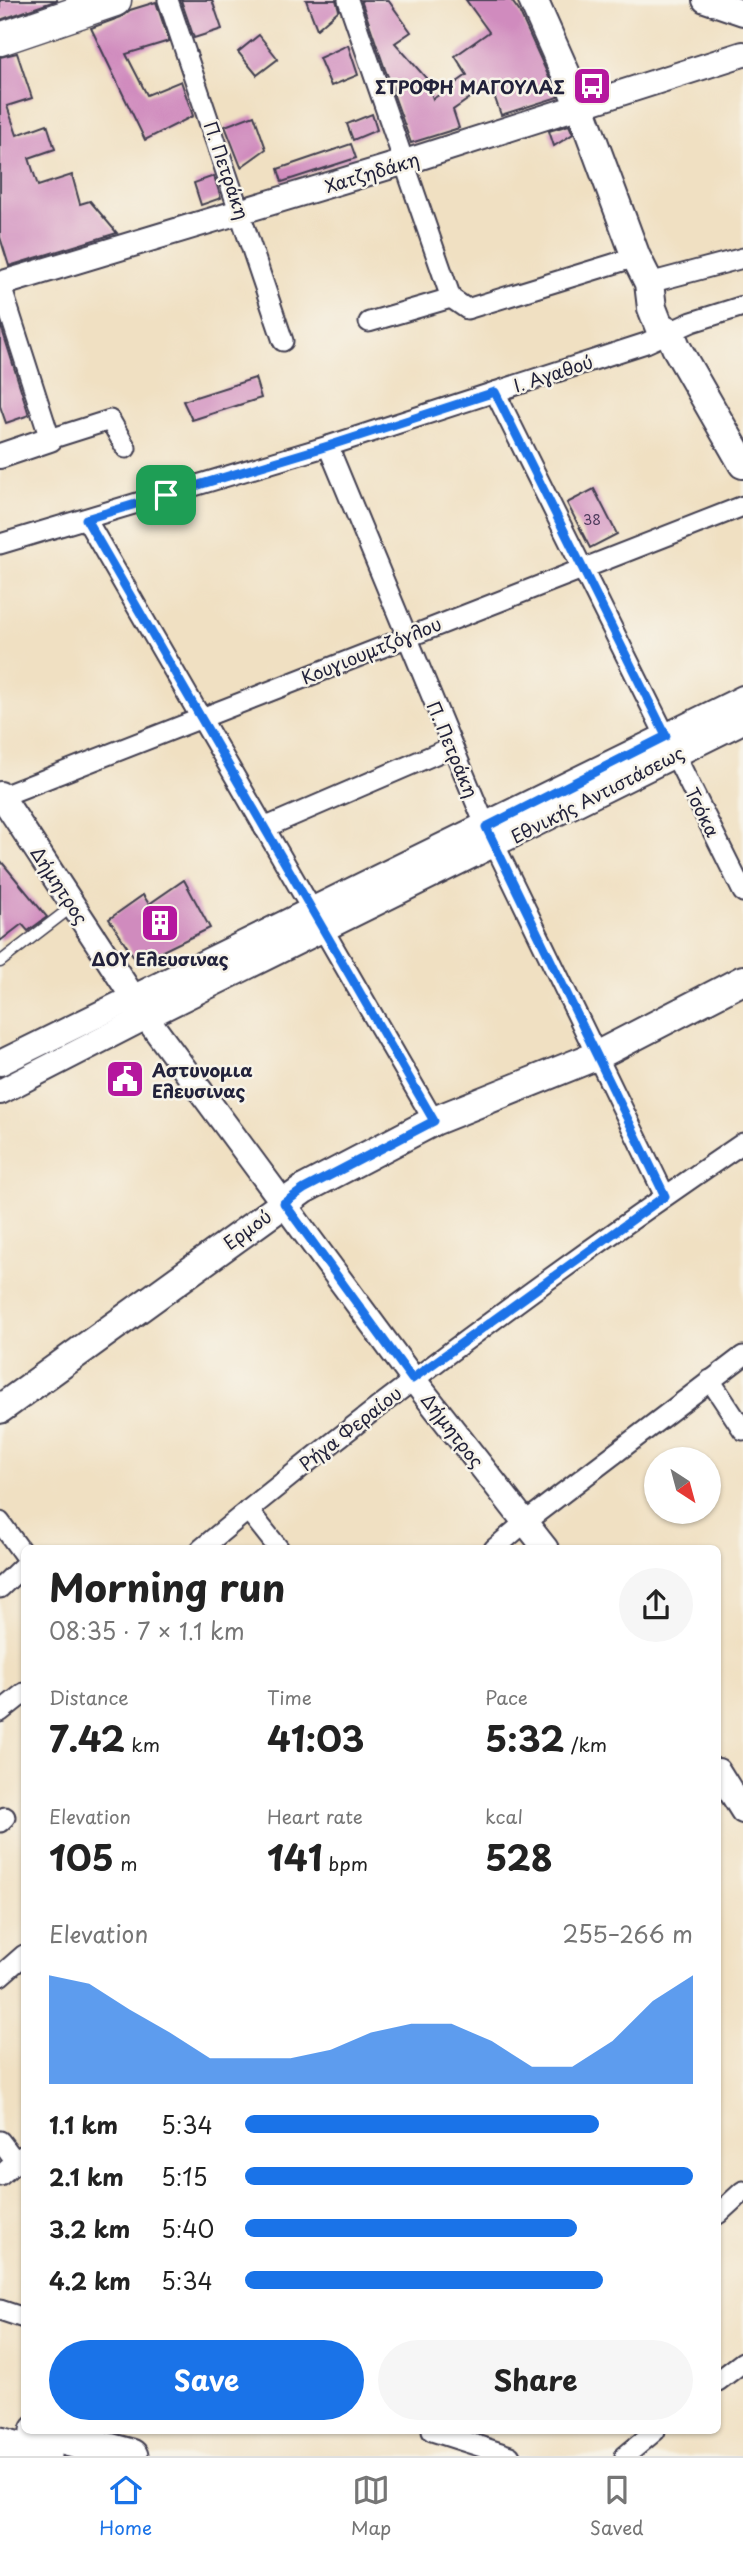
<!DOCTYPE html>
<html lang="en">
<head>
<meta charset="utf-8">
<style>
	body { margin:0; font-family:"Playpen Sans",sans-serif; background:#f6f6f6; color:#222; height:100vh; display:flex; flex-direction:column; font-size:26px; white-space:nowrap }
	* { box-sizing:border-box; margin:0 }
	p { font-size:23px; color:#767676 }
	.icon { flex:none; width:38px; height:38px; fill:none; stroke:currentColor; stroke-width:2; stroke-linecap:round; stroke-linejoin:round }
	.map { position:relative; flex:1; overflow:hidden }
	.sheet { position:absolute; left:21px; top:1545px; width:700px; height:889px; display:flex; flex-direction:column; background:#fff; border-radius:10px; box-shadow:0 2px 5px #0004 }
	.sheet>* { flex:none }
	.needle { width:46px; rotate:144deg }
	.buttons { position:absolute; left:644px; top:1447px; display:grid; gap:14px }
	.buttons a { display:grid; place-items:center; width:77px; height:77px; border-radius:50%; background:#fff; box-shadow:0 2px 5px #0004; font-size:35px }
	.pin { position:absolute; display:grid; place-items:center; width:60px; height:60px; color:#fff; margin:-30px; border-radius:14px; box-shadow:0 4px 10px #0006 }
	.round { display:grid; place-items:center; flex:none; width:74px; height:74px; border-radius:37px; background:#f6f6f6 }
	.head { display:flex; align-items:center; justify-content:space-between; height:119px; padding:0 28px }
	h1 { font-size:38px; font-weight:700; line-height:52px }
	.stats { display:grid; grid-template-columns:repeat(3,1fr); gap:10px; height:119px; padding:7px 28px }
	.stats div { display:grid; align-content:center }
	.stats b { font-size:35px; font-weight:700 }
	.stats small { font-size:19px; font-weight:400 }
	.stats p { font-size:19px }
	.chart { height:196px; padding:14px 28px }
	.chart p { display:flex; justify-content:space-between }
	.chart svg { width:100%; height:126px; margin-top:7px; fill:#1a73e8; opacity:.7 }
	.primary-button { display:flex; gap:14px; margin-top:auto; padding:14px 28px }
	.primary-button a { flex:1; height:80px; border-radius:42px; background:#1a73e8; color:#fff; font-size:28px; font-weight:700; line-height:80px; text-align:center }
	.primary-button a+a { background:#f6f6f6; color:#222 }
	ul { padding:0 28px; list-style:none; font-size:23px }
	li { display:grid; grid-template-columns:112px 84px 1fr; align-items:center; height:52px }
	li i { height:18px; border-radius:9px; background:#1a73e8 }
	.menu { display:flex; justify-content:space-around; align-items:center; height:98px; border-top:2px solid #e0e0e0; background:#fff; font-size:19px; color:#767676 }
	.menu a { display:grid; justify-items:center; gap:4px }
	.menu .current { color:#1a73e8 }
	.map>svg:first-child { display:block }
</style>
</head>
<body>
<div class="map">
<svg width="743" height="2456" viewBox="0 0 743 2456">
	<rect width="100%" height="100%" fill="#f7f3e8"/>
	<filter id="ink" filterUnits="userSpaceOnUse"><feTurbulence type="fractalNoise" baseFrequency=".0143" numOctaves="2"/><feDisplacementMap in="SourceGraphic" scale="14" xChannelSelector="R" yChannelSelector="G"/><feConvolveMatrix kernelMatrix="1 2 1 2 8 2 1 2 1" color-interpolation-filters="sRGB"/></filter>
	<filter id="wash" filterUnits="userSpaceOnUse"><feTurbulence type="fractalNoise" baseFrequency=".00686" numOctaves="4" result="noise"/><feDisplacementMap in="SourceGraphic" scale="28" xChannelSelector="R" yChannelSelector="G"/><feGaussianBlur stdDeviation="1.57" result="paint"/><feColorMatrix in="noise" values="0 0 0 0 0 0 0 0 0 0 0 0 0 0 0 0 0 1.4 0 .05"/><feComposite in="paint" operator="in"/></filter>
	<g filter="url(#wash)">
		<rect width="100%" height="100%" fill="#f0e0c2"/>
		<g id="blocks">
			<!-- building -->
			<g fill="#d08bbe">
				<path d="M0,0H58L0,20Z"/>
				<path d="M181,0H212L222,29L194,38Z"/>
				<path d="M306,0H336L339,10L317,29Z"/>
				<path d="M361,0H388L411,32L395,43L426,78L433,99L467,75L455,56L489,32L466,0H511L519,11L558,97L501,115L490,84L453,110L459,128L411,143L392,90H394L386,72Z"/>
				<path d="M156,2L169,41L126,54L147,95L181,81L193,116L145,140L91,28L121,17L130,10Z"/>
				<path d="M259,35L278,59L257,75L238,52Z"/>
				<path d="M348,45L358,75L331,86L319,58Z"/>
				<path d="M17,53L32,98L7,106L17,135L47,124L55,149L29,158L38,186L72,175L80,204L90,201L117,233L9,266L0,237V57Z"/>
				<path d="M372,114L377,130L353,140L347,124Z"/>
				<path d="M254,115L266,149L241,167L225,126Z"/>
				<path d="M569,125L573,134L554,146L549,131Z"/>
				<path d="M351,144L356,158L282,182L278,169Z"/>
				<path d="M214,176L221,198L201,205L194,183Z"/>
				<path d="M0,323L29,415L6,423L0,406Z"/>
				<path d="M255,378L261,398L192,420L183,401Z"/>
				<path d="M594,489L617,534L590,548L567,503Z"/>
				<path d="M0,860L47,917L28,931L22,924L0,941Z"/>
				<path d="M184,880L210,928L138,963L109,919L143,895L149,904Z"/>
			</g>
		</g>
	</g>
	<g filter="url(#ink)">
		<use href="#blocks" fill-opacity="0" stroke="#413e4f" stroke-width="2"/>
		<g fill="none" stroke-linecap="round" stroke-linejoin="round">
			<defs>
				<path id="service" d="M0,962L73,906"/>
				<g id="minor">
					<path d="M168,0L283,341"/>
					<path d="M348,0L451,298"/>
					<path d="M0,283L50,439L110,420L126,448"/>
					<path d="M649,283L743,258"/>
					<path d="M369,322L451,298L467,309L636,257"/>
					<path d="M495,392L743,892"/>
					<path d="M328,446L486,827L665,1196"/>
					<path d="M86,519L434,1121"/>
					<path d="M0,544L328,446L646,343L692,322L743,306"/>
					<path d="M0,797L743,506"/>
					<path d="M264,828L452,747"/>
					<path d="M710,1380L743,1430"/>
					<path d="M248,1510L279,1549"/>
					<path d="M0,1522L24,1555"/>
					<path d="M201,1549C375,1404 556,1270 743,1143"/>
					<path d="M494,1549L525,1522L743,1356"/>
					<path d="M0,1588L24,1565"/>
					<path d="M0,1712L24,1693"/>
					<path d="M0,1822L5,1817"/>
					<path d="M0,1976L24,1955"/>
					<path d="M0,2141L16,2162"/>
					<path d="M0,2176L24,2155"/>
					<path d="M718,2214L743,2191"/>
					<path d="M0,2310L24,2318"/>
					<path d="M718,2381L743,2362"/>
					<path d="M432,2431L510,2456"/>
					<path d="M625,2456L655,2431"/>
				</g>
				<g id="tertiary">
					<path d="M705,0L743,13"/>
					<path d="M0,284L405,162L743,54"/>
					<path d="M0,456L50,439"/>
					<path d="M0,794L146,1017L413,1379L546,1549"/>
					<path d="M0,1063L743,698"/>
					<path d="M0,1092L146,1017L743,721"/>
					<path d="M718,1771L743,1811"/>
				</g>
				<g id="secondary">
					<path d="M533,0L580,106L636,257L649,283L652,308L659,326L670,332L676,347L743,464"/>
					<path d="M0,1409L304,1189L434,1121L598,1055L743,980"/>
				</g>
				<path id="primary" d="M0,39L115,0"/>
				<g id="trunk">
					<path d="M37,2431L131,2456"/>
					<path d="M0,2444L45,2456"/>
				</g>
			</defs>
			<!-- service casing -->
			<use href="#service" stroke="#413e4f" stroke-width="13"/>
			<!-- minor casing -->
			<use href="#minor" stroke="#413e4f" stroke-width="23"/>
			<!-- tertiary casing -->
			<use href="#tertiary" stroke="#413e4f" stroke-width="28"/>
			<!-- secondary casing -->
			<use href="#secondary" stroke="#413e4f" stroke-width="32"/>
			<!-- primary casing -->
			<use href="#primary" stroke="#413e4f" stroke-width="35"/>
			<!-- trunk casing -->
			<use href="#trunk" stroke="#413e4f" stroke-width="37"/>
			<!-- service -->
			<use href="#service" stroke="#fff" stroke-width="10"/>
			<!-- minor -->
			<use href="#minor" stroke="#fff" stroke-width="19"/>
			<!-- tertiary -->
			<use href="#tertiary" stroke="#fff" stroke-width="24"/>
			<!-- secondary -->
			<use href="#secondary" stroke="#fff" stroke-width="28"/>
			<!-- primary -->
			<use href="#primary" stroke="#fff" stroke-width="32"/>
			<!-- trunk -->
			<use href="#trunk" stroke="#fff" stroke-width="33"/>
		</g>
	</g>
	<g fill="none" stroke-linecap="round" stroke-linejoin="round" filter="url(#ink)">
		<defs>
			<path id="route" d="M495,392L666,736L486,827L665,1196L412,1379L284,1203L304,1189L434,1121L86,519L328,446Z"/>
		</defs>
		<!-- route casing -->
		<use href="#route" stroke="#fff" stroke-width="14"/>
		<!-- route -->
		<use href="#route" stroke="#1a73e8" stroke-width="9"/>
	</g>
	<!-- icons -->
	<defs>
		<symbol id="bus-square" viewBox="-11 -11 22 22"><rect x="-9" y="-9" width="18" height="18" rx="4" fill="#b5179e" stroke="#f7f3e8"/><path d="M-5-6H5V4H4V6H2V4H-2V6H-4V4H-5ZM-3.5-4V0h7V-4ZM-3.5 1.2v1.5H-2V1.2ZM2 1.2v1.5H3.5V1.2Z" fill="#fff"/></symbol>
		<symbol id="building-square" viewBox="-11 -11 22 22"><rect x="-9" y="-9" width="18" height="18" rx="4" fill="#b5179e" stroke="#f7f3e8"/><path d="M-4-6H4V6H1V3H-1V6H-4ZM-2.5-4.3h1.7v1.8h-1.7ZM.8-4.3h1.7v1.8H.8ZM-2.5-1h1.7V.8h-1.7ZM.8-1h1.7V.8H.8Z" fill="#fff"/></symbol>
		<symbol id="civic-square" viewBox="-11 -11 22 22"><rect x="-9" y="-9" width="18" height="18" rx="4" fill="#b5179e" stroke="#f7f3e8"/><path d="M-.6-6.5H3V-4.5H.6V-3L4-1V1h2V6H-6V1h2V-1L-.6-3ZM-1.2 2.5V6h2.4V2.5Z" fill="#fff"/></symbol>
	</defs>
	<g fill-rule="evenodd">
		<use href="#bus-square" x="570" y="64" width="44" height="44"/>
		<use href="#building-square" x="138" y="901" width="44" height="44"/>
		<use href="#civic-square" x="103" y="1057" width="44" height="44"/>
	</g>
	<g text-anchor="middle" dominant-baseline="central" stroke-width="5" stroke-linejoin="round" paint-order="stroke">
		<!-- number labels -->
		<g font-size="14" fill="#4e3c5c">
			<text x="592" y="519">38</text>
		</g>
		<!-- poi labels -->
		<g font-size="18" font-weight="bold" fill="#22223b" stroke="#f7f3e8" text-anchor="end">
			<text x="565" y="86">ΣΤΡΟΦΗ ΜΑΓΟΥΛΑΣ</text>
			<text x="160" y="958" text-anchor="middle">ΔΟΥ Ελευσινας</text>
			<text x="152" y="1069" text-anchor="start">Αστυνομια<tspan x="152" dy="21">Ελευσινας</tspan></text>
		</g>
		<!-- street labels -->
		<g font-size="18" fill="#22223b" stroke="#f7f3e8">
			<text transform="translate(227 170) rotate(71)">Π. Πετράκη</text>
			<text transform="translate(372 172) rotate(-17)">Χατζηδάκη</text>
			<text transform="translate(553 373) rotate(-18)">Ι. Αγαθού</text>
			<text transform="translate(371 650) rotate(-22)">Κουγιουμτζόγλου</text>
			<text transform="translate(453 749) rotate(67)">Π. Πετράκη</text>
			<text transform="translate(597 794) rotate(-27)">Εθνικής Αντιστάσεως</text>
			<text transform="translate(703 812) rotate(63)">Τσόκα</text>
			<text transform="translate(60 885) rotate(57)">Δήμητρος</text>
			<text transform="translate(247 1229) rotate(-36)">Ερμού</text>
			<text transform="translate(350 1428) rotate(-38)">Ρήγα Φεραίου</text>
			<text transform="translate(453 1430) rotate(52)">Δήμητρος</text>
		</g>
	</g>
</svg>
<div class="buttons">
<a><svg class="needle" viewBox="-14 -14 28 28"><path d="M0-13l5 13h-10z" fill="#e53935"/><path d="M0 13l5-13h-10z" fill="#767676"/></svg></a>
</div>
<div class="pin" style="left:166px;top:495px;background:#1e9e55"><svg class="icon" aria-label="arrive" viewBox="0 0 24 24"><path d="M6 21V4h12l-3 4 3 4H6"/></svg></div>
<section class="sheet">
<div class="head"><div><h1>Morning run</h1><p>08:35 · 7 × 1.1 km</p></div><a class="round"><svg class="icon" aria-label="share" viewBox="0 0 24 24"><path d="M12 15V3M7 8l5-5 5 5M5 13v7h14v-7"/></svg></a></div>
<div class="stats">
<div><p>Distance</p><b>7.42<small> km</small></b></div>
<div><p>Time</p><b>41:03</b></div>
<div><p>Pace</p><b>5:32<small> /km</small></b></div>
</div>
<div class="stats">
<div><p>Elevation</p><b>105<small> m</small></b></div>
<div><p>Heart rate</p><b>141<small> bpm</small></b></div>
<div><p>kcal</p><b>528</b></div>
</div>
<div class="chart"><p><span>Elevation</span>255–266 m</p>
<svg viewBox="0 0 160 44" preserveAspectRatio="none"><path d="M0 44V6L10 9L20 18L30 26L40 35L50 35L60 35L70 32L80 26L90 23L100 23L110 29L120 38L130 38L140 29L150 15L160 6V44z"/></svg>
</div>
<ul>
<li><b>1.1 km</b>5:34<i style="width:79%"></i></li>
<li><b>2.1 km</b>5:15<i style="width:100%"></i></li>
<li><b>3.2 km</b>5:40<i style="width:74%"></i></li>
<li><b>4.2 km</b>5:34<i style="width:80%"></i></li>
</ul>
<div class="primary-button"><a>Save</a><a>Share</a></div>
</section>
</div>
<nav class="menu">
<a class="current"><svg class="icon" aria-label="home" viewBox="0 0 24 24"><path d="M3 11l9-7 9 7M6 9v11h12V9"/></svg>Home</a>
<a><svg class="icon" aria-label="map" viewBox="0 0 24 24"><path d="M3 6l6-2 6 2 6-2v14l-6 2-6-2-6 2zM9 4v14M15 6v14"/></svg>Map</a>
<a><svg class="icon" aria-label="saved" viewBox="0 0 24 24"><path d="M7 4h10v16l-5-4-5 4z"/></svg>Saved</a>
</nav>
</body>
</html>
